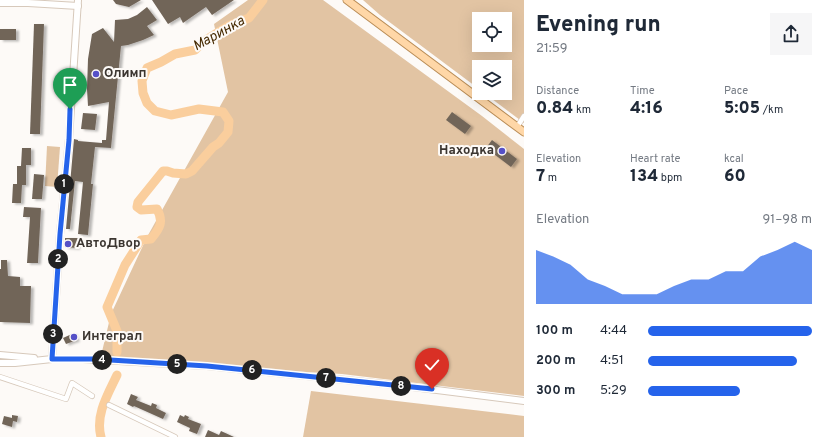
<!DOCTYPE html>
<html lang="en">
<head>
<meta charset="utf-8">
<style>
	body { margin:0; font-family:Overpass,sans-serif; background:#f6f6f7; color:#1f2937; height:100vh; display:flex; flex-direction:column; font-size:15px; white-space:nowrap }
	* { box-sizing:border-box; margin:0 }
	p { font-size:13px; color:#747a83 }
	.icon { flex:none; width:22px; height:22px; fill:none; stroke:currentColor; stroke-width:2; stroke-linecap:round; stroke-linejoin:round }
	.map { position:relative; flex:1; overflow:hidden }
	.details { display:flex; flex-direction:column; background:#fff; width:300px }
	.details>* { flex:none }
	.buttons { position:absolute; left:472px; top:12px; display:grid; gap:8px }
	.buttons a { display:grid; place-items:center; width:40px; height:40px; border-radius:0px; background:#fff; box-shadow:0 4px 16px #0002; font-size:20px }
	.pin { position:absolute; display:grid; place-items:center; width:34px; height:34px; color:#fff; margin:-41px -17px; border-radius:50% 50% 50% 0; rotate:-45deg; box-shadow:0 0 4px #0007 }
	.pin .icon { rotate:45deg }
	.km { position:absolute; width:20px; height:20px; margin:-10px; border-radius:50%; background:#222; color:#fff; font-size:11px; line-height:20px; text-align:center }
	.round { display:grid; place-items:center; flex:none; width:42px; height:42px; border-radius:0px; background:#f6f6f7 }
	.headline { display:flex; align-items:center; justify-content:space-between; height:68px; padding:0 12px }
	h1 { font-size:22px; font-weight:800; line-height:30px }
	.stats { display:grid; grid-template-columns:repeat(3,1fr); gap:6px; height:68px; padding:4px 12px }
	.stats div { display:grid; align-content:center }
	.stats b { font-size:17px; font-weight:800 }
	.stats small { font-size:11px; font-weight:400 }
	.stats p { font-size:11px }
	.chart { height:112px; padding:8px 12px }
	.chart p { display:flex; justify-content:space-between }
	.chart svg { width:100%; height:72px; margin-top:4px; fill:#2563eb; opacity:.7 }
	ul { padding:0 12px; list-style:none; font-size:13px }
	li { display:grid; grid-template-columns:64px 48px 1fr; align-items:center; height:30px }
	li i { height:10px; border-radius:5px; background:#2563eb }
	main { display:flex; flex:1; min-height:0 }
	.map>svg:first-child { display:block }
</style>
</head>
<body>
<main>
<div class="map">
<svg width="524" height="437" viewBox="0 0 524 437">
	<defs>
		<filter id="shadow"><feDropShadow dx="3" dy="1.5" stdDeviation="1" flood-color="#0004"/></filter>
	</defs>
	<rect width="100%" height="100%" fill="#fdfaf7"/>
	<!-- green -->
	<g fill="#e2c4a3" fill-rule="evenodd">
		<path d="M248,0H323L482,116L524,149V396L342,374L100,360L111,314L147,237L228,92L214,24Z"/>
		<path d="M363,0H524V123L484,93H505V67H479V89L380,15ZM479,19H505V45H479Z"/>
		<path d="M47,146L60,147L57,187L45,186Z"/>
		<path d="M311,391L524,416V437H303Z"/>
	</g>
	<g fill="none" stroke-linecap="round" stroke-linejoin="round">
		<!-- river -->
		<g stroke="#face9d" stroke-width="9">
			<path d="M117,352V331L107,307L125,265L141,240L151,239C160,228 164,222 157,209L141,210L137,207L138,202L163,171H167L173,173L186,174L192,171L213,147L219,143L228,132L229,121L223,112L199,109L171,115L155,111L147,103L143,93L142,81L147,68L161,62L175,54L195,50L204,41L228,26L249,18L263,0"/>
			<path d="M101,437C95,415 108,394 117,375"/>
		</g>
	</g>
	<!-- building -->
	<g fill="#716559" filter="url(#shadow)">
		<path d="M113,0H141L129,7L116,4Z"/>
		<path d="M152,0H234L212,15L206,7L183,23L180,17L168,24Z"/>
		<path d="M147,7L157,20L147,26L154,35L143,40L128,45L121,46L111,148L95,147L91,184H93L88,235L78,234L83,182L75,181L70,229H66L74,139L78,140V141L102,143V140H106L109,102L88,106L87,89L88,59L92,34L103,28L114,42L115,20L128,19L137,15Z"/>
		<path d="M34,24H44L40,134H30Z"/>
		<rect x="0" y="29" width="16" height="11"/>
		<path d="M452,112L471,126L465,134L446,120Z"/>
		<path d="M83,113L97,114L95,130L81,129Z"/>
		<path d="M492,140L517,159L511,167L486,148Z"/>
		<path d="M22,148H31V165H26V185H22L21,203H12L13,184H17V166H21Z"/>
		<path d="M34,174L44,175L42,199H32Z"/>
		<path d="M24,207L41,208L38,263H27L30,217H23Z"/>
		<path d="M65,238H78L77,248L65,247Z"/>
		<path d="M1,260H7L8,276L20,277V286H31L30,323L0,322V269H1Z"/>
		<path d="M74,333L77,340L66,344L63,338Z"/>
		<path d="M131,394L138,397L136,400L151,406L152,403L157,405L156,408L166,413L163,419L134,406L133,407L127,404Z"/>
		<path d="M12,415L18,416L17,422L13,421L12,427L2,424L4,416L12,418Z"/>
		<path d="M180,415L184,417L185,415L189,417L188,419L201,424L197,434L189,431L190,428L177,422Z"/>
		<path d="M208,430L219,435L221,431L234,437H205Z"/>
	</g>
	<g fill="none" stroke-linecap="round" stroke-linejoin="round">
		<defs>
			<g id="minor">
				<path d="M517,127L524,116"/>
				<path d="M0,377L66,399L72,383L92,396"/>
				<path d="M109,405L175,437"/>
			</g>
			<g id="secondary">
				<path d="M0,3H28L78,6"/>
				<path d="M0,355L34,358"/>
				<path d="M52,359L60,234L69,139L78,0"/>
				<path d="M0,363H15L52,359H83L207,366L405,386L524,401"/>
			</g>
			<path id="primary" d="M347,0L524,132"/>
		</defs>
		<!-- minor casing -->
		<use href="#minor" stroke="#d7c9bb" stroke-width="6"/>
		<!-- secondary casing -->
		<use href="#secondary" stroke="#d7c9bb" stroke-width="8"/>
		<!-- primary casing -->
		<use href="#primary" stroke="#ba8d57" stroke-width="9"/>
		<!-- minor -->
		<use href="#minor" stroke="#fff" stroke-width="4.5"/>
		<!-- secondary -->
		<use href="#secondary" stroke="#fff" stroke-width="6"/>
		<!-- primary -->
		<use href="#primary" stroke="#ffd7a7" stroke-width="7"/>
	</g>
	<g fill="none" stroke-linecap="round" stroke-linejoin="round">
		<defs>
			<path id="route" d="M70,109L69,140L60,234L52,359H94L207,366L432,389"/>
		</defs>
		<!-- route casing -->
		<use href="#route" stroke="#fff" stroke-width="8"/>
		<!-- route -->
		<use href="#route" stroke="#2563eb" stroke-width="5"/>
	</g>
	<!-- markers -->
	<g fill="#5550c7" stroke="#fdfaf7" stroke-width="1.5">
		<circle cx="96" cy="74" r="4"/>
		<circle cx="502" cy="151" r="4"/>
		<circle cx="68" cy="244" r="4"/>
		<circle cx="74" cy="337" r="4"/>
	</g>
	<g text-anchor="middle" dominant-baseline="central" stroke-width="4" stroke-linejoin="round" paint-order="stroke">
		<!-- poi labels -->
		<g font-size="13" font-weight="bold" fill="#3b3530" stroke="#fdfaf7" text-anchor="start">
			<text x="104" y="74">Олимп</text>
			<text x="494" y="151" text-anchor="end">Находка</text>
			<text x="76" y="244">АвтоДвор</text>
			<text x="82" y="337">Интеграл</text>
		</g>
		<!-- water labels -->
		<g font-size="14" font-style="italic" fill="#452901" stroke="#fdfaf7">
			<text transform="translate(219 34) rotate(-29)">Маринка</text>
		</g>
	</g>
</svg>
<div class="buttons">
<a><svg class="icon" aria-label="locate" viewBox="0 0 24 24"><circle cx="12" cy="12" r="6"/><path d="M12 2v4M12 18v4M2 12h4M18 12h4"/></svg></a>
<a><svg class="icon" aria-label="layers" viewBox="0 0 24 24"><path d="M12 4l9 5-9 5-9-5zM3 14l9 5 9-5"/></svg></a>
</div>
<div class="pin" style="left:70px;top:109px;background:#1e9e55"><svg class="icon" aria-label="arrive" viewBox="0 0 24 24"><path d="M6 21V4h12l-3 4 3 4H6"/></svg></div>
<div class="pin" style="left:432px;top:389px;background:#d93025"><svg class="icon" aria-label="check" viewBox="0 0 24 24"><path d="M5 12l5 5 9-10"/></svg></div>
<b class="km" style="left:64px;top:184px">1</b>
<b class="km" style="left:58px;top:259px">2</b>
<b class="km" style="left:53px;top:334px">3</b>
<b class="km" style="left:102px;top:360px">4</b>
<b class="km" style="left:177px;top:364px">5</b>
<b class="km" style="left:252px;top:370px">6</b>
<b class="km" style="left:326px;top:378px">7</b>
<b class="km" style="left:401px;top:386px">8</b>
</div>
<section class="details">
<div class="headline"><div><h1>Evening run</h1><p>21:59</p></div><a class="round"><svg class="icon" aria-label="share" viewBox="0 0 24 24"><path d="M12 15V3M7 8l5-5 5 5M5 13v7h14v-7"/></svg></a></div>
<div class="stats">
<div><p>Distance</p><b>0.84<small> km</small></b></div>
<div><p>Time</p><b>4:16</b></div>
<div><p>Pace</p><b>5:05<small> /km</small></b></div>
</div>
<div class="stats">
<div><p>Elevation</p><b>7<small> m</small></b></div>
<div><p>Heart rate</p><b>134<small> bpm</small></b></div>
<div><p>kcal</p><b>60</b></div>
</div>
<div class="chart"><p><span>Elevation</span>91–98 m</p>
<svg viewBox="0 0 160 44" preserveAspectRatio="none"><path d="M0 44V11L10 15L20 20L30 29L40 33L50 38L60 38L70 38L80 33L90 29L100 29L110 24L120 24L130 15L140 11L150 6L160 11V44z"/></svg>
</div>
<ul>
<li><b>100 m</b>4:44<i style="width:100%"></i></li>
<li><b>200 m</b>4:51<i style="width:91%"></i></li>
<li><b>300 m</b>5:29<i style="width:56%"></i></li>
</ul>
</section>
</main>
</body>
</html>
